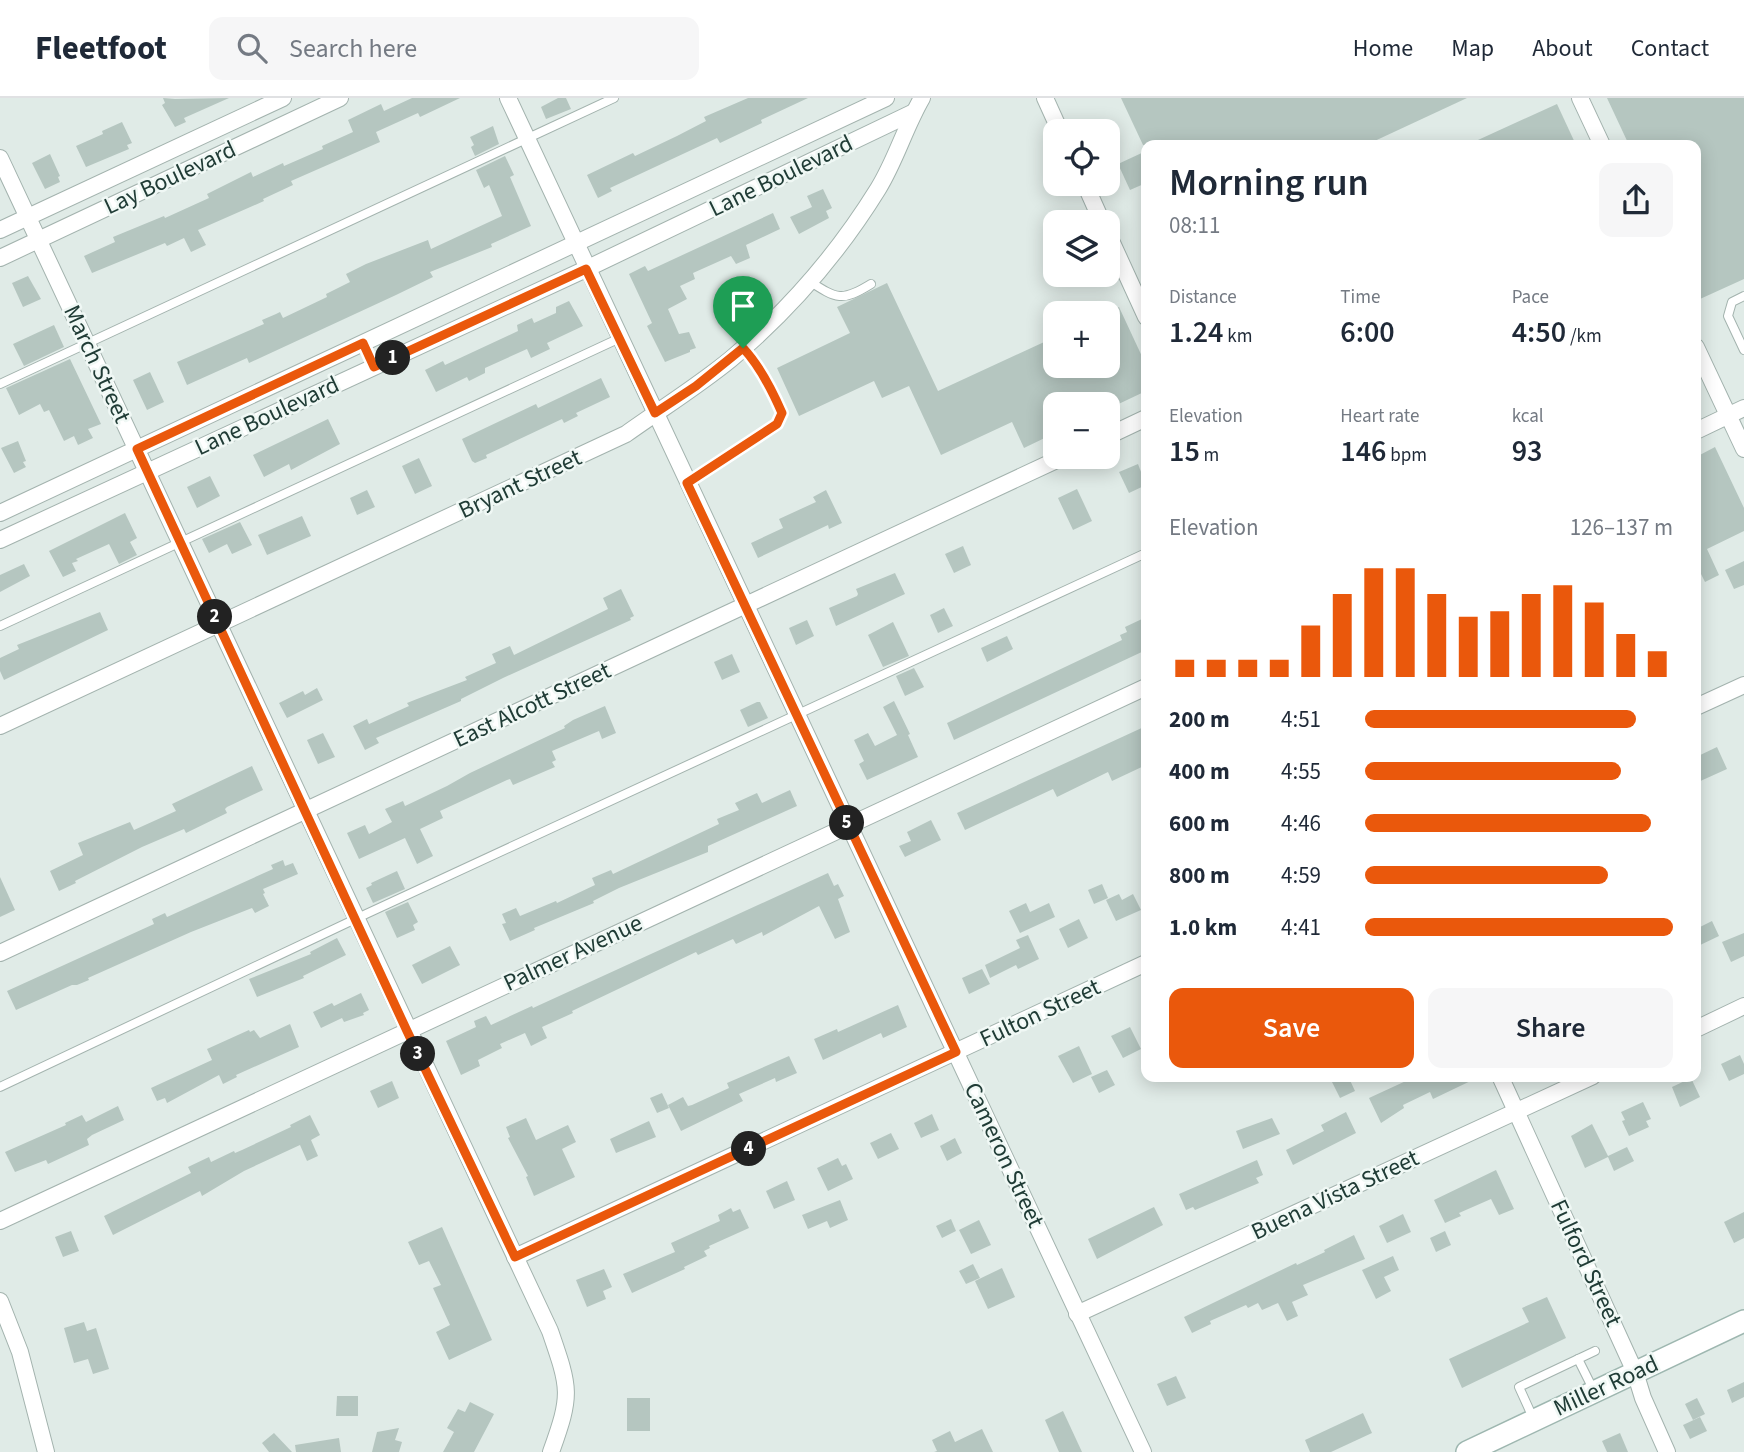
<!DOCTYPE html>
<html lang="en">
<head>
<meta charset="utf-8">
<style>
	body { margin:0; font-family:"Source Sans 3",sans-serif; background:#f6f6f7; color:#1f2937; height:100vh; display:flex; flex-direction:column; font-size:26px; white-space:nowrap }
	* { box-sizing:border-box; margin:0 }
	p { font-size:23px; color:#747a83 }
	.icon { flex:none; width:38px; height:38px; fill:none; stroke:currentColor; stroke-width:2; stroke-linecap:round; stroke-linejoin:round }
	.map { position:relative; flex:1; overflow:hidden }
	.drawer { position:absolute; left:1141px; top:42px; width:560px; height:942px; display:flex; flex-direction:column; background:#fff; border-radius:14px; box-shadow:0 4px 18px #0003 }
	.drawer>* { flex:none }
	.tools { position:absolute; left:1043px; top:21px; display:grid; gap:14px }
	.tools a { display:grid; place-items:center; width:77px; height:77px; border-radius:14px; background:#fff; box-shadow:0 4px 18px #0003; font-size:35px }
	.pin { position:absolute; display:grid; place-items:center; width:60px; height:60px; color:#fff; margin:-72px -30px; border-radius:50% 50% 50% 0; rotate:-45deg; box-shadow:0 0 7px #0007 }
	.pin .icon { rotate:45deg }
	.km { position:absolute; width:35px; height:35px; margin:-18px; border-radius:50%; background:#222; color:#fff; font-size:19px; line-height:35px; text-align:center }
	.round { display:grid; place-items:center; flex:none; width:74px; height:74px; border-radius:14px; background:#f6f6f7 }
	.headline { display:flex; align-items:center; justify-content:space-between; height:119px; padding:0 28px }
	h1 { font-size:38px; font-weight:600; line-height:52px }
	.stats { display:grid; grid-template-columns:repeat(3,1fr); gap:10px; height:119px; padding:7px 28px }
	.stats div { display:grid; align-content:center }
	.stats b { font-size:30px; font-weight:600 }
	.stats small { font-size:19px; font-weight:400 }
	.stats p { font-size:19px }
	.chart { height:196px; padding:14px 28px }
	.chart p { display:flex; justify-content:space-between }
	.chart svg { width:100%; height:126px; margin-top:7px; stroke:#ea580c; stroke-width:6 }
	.cta { display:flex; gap:14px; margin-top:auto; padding:14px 28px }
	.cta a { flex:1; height:80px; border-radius:14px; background:#ea580c; color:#fff; font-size:28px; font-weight:600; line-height:80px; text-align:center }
	.cta a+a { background:#f6f6f7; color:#1f2937 }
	ul { padding:0 28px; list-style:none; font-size:23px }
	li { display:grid; grid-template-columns:112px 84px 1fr; align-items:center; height:52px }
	li i { height:18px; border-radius:9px; background:#ea580c }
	header { display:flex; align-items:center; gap:42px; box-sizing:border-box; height:98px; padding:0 35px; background:#fff; border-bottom:2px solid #e0e1e3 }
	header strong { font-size:33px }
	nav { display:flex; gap:38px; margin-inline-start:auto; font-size:24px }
	.search { width:490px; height:63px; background:#f6f6f7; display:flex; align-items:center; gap:18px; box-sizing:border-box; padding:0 24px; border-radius:14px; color:#747a83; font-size:26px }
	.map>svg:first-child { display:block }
</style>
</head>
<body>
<header>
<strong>Fleetfoot</strong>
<div class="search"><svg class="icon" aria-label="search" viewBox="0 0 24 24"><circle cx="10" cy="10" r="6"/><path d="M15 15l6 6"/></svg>Search here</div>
<nav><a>Home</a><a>Map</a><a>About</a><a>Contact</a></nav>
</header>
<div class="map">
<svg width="1744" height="1354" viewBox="0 0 1744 1354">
	<rect width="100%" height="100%" fill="#e0ebe7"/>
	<!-- building -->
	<g fill="#b5c6c0">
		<path d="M163,0L175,1L229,0L184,20L186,24L175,29L162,7L165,5Z"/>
		<path d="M412,0H460L420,19L418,15L376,34L380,44L291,83L293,87L263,101L264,103L198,132L206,147L191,154L184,140L167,148L165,145L92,175L84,158L115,144L113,139L164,118L165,120L209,100L207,96L251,74L253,79L283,65L284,68L323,51L322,48L353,34L348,22L381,6L384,13Z"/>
		<path d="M558,0H566L571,11L546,21L541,9Z"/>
		<path d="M748,0H808L761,22L762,25L720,45L717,40L715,41L610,90L612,93L598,100L596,96L587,77L633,55L635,58L677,38L706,23L704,19Z"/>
		<path d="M1121,0H1467L1366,47H1143Z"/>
		<path d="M1607,0H1744V181L1700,201L1696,191V47H1629Z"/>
		<path d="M1557,6L1576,47H1467Z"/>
		<path d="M122,24L132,45L127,47L129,51L86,69L76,48L103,36L102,33Z"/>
		<path d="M493,28L499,46L475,58L471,49L474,47L470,39Z"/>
		<path d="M1146,53V85L1130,92L1118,66Z"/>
		<path d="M50,56L60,78L58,79L60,84L45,91L32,65Z"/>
		<path d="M505,58L514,77L510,79L531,128L491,146L492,149L430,174L433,179L396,197L249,265L247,260L187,287L177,264L264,226L262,222L276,216L280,214L283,220L327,199L326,196L350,184L346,176L366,166L428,142L431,151L502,118L489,87L484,90L476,72Z"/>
		<path d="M823,91L832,110L826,113L829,120L799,136L790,119L812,109L807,98Z"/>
		<path d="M773,115L780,131L746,147L750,160L736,166L731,158L693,175L695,181L680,188L687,201L668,211L679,236L689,234L696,250L690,252V254L665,264L647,228L652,225L629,176L645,168L648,173Z"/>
		<path d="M28,178L41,201L23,209L12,185Z"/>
		<path d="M887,185L938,293L1055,239V268H1108V214L1119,209L1146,267V293L1108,311V306H1055V335L1024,350L1012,324L941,357L909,288L882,300L874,283L799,318L777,270L850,235L837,209Z"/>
		<path d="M569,203L583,228L547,245L550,251L531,260L527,251L485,270V275L469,283L467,279L436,294L425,272L443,263L445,267L518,233L517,227L532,220L534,225L556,215V209Z"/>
		<path d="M54,227L64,249L24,268L13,246Z"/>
		<path d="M70,261L101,326L88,331L93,340L78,347L74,338L64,343L49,312L44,314L40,306L19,317L6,290Z"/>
		<path d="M150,274L164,304L147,312L133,282Z"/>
		<path d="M601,280L610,299L576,315L578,318L564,325L562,321L486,357L487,360L475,365L472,363L462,341L536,306L538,310Z"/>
		<path d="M328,321L340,346L291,372L289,366L264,379L253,357Z"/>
		<path d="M18,343L26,363L23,364L26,369L14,375L1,350Z"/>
		<path d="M1715,349L1744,410V433L1707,451L1719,477L1705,484L1701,476L1696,478V359Z"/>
		<path d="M419,360L432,388L415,396L402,368Z"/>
		<path d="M1138,366L1146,387L1129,395L1119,374Z"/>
		<path d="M210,378L220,398L197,410L187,389Z"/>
		<path d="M1077,391L1092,423L1073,432L1058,400Z"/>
		<path d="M367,392L375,409L357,417L350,400Z"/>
		<path d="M826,392L842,425L829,431L828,427L758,460L751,445L783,430L779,421L816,404L813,399Z"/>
		<path d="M125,415L137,440L130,444L137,457L119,466L109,446L76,461L78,463L72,465L76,473L63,479L49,453Z"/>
		<path d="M302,418L311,438L267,457L258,437Z"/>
		<path d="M240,424L252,447L232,456L227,446L209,455L202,441Z"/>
		<path d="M963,448L971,467L954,475L945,456Z"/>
		<path d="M1744,463V487L1734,491L1725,472Z"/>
		<path d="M24,466L30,478L0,494V477Z"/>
		<path d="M895,475L905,496L836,528L829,510L857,498L858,496L856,491Z"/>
		<path d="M621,491L634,518L630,520L631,522L503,580L461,601V603L376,640L379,645L365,652L353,628L367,621L369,626L409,608L407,605L417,601L467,582L465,579L496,565L492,556L510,548L514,557L608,511L603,500Z"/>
		<path d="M944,510L953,528L938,535L930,517Z"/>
		<path d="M100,514L108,532L4,582L0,573V560L19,551L17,547Z"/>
		<path d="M1142,521L1146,529V552L954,642L947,625L1122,542L1120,537L1127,534L1125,529Z"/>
		<path d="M807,522L814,538L796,547L789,530Z"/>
		<path d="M893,524L909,558L883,569L868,537Z"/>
		<path d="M1007,538L1013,551L987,564L981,550Z"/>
		<path d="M732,556L740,574L722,582L714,564Z"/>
		<path d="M914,570L924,589L905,598L896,578Z"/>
		<path d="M317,590L323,602L287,620L279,605L303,593L305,597Z"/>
		<path d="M894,603L910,636L908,637L918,659L867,682L859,666L864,663L854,642L868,635L875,648L897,637L883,609Z"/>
		<path d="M757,604H760L768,620L748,629L740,612Z"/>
		<path d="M605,608L616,635L602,641L599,633L552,653L556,662L552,664L555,669L513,687L510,681L507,682L440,713L443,720L420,731L433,758L417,766L405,740L359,761L347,735L365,727L369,736L392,724L385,711L403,703L405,708L447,688L470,675L565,630L564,628L573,622Z"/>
		<path d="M1146,628V667L1112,683L1108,674L1057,699L1053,691L965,732L957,715Z"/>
		<path d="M323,635L335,659L318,666L307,642Z"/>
		<path d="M1717,649L1727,671L1696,685V659Z"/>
		<path d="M252,668L263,692L227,709L225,711L227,715L186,735L184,731L142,749L75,783L76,785L59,793L50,773L83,757L78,745L130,724L134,732L176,713L172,706Z"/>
		<path d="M790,692L797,708L708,748V754L619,790L593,803L594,805L534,830L535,832L510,843L502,826L506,825L502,816L516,810L520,818L556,803L557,805L595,787L592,780L611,772L613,776L719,726L717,721L739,712L735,705L757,695L762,705Z"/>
		<path d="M931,722L941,742L905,759L899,748L911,743L907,734Z"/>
		<path d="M283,762L285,768L293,765L298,776L263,791L265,795L263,796L269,808L255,815L252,810L191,834L88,880L89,882L77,887H72L16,912L7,893L154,826L152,821L165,815L167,819L273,771L271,767Z"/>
		<path d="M397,773L405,791L373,805L366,790L372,787L371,785Z"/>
		<path d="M828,775L834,788L838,786L844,798L838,801L850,834L835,841L819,808L763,838L762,834L736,846L733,841L698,857L696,854L572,913L573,915L542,929L547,940L531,948L525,935L500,946L502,950L478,962L480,968L461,977L446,943L476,929L474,923L486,918L491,927L532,908L533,910Z"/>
		<path d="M0,779L15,812L0,819Z"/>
		<path d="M1102,786L1108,800L1094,806L1088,792Z"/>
		<path d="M1119,796L1122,802L1133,796L1141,812L1116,823L1106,802Z"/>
		<path d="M408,804L418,824L413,827L415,832L397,840L385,814Z"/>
		<path d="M1026,805L1030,814L1049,805L1055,819L1020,835L1009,813Z"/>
		<path d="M1079,821L1088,840L1068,850L1059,831Z"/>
		<path d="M1712,823L1719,838L1696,849V831Z"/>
		<path d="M1744,835V858L1731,864L1722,844Z"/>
		<path d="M1028,837L1039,861L1018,871L1016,867L990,880L985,867L1020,850L1016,842Z"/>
		<path d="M337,840L346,857L303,878L304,880L257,899L249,881L311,856L310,854Z"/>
		<path d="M450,848L460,867L422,886L412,867Z"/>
		<path d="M982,871L990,886L969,896L962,880Z"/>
		<path d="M361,895L369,912L363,915L364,917L344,924L342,920L321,930L313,914L332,905L334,908Z"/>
		<path d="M898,907L907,929L883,940L881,935L823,962L814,941L837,931L838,934Z"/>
		<path d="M290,926L299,949L236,977L237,979L223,986L219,977L167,1005L165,1000L157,1003L151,990L212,962L207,951L249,932L250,934L254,932L260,940Z"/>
		<path d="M1130,929L1141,951L1123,960L1111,938Z"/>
		<path d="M1079,948L1092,976L1073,985L1058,958Z"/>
		<path d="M1740,957L1744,966V976L1729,983L1721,966Z"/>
		<path d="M789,958L797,975L776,984L775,980L739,996L743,1003L681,1033L668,1007L683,999L688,1008L692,1007L729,990L727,985Z"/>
		<path d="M1107,972L1115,987L1099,995L1091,979Z"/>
		<path d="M1343,978H1348L1355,993L1340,1000L1332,984Z"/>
		<path d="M1422,978H1481L1433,1001L1430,994L1403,1007L1404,1010L1381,1025L1369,1000L1408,982L1409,984Z"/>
		<path d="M1691,980L1700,999L1680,1009L1672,989Z"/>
		<path d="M392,983L399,1000L378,1010L370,993Z"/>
		<path d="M662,995L669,1010L657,1015L650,1000Z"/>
		<path d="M1643,1004L1651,1021L1646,1023L1649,1029L1629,1038L1622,1023L1625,1022L1621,1014Z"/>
		<path d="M118,1008L124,1022L92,1037L87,1041L89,1047L48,1066L46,1062L15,1074L5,1054L66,1027L65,1025L82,1017L86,1024Z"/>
		<path d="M1346,1014L1356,1035L1293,1067L1286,1052L1324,1033L1321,1027Z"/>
		<path d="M932,1016L939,1032L921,1040L914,1025Z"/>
		<path d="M310,1017L320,1037L311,1042L318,1058L307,1063L300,1047L244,1073L202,1098L200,1093L113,1137L104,1118L191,1075L188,1069L209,1059L211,1064L234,1053L235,1055L242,1052L291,1029L290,1027Z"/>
		<path d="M526,1020L536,1042L568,1027L576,1044L562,1051L575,1079L534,1098L526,1079L528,1078L508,1040L510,1039L506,1029Z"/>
		<path d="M1272,1020L1280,1036L1243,1051L1236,1033Z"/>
		<path d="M649,1023L656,1039L616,1055L610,1041Z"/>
		<path d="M1592,1026L1608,1058L1627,1049L1634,1063L1614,1073L1608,1059L1585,1070L1571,1038Z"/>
		<path d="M891,1035L899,1051L878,1061L870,1045Z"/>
		<path d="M955,1040L962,1055L947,1063L940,1048Z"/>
		<path d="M838,1060L842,1068L846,1066L853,1081L828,1093L817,1070Z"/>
		<path d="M1257,1062L1263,1077L1256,1080L1259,1085L1195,1112L1193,1109L1186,1112L1179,1096Z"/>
		<path d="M1496,1072L1514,1111L1499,1117L1491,1101L1459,1115L1461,1118L1445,1125L1434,1102Z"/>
		<path d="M787,1083L795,1102L774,1111L766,1093Z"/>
		<path d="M840,1102L848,1122L830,1130L827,1123L808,1131L802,1117Z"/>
		<path d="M1154,1109L1163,1127L1097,1161L1088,1141Z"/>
		<path d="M731,1110L733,1114L740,1111L749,1130L709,1148L710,1150L704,1153L707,1158L684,1169L685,1171L632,1195L623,1176L675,1154L671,1145L720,1123L718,1117Z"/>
		<path d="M1744,1114V1140L1734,1145L1724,1124Z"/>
		<path d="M1403,1116L1411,1134L1387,1145L1379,1128Z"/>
		<path d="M951,1121L956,1133L942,1140L936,1128Z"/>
		<path d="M979,1122L991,1147L971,1156L959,1132Z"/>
		<path d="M442,1129L492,1242L449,1262L436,1234L450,1227L433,1190L441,1187L429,1163L419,1167L408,1144Z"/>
		<path d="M71,1133L79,1153L63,1159L55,1139Z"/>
		<path d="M1445,1133L1451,1147L1436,1154L1430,1140Z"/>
		<path d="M1354,1137L1365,1161L1303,1187L1308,1197L1292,1204L1298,1218L1287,1223L1278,1205L1262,1212L1258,1205L1248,1210L1246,1207L1210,1223L1211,1226L1192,1235L1184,1219L1296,1165L1297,1167L1325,1154L1324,1152Z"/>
		<path d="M1393,1158L1399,1172L1384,1179L1391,1193L1376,1201L1362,1172Z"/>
		<path d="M973,1166L980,1180L966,1186L959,1173Z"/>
		<path d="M1002,1170L1015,1199L988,1211L975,1183Z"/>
		<path d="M604,1171L612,1189L603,1193L606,1201L587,1209L576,1182Z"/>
		<path d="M1547,1199L1566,1240L1462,1290L1449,1261L1529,1224L1522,1210Z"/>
		<path d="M84,1224L87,1233L96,1230L109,1271L93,1276L88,1261L74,1265L64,1230Z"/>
		<path d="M1176,1278L1186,1300L1167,1308L1157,1286Z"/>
		<path d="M1744,1284V1299L1732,1305L1727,1292Z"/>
		<path d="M337,1298H358V1318H336Z"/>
		<rect x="627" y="1300" width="23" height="33"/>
		<path d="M1697,1300L1705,1316L1693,1322L1685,1306Z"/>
		<path d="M470,1304L494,1316L474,1354H443L454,1334L447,1330L458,1311L465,1314Z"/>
		<path d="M1063,1313L1082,1354H1059L1045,1322Z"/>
		<path d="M1363,1315L1372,1335L1331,1354H1310L1305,1342Z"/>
		<path d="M1700,1319L1707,1333L1690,1341L1683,1327Z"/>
		<path d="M399,1330L395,1342L402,1344L399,1354H372L377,1334Z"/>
		<path d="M982,1331L993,1354H934L937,1353L932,1342L950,1333L955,1344Z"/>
		<path d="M274,1335L292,1354H269L262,1345Z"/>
		<path d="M1620,1335L1628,1354H1607L1602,1343Z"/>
		<path d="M339,1340L341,1354H296L295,1347Z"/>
	</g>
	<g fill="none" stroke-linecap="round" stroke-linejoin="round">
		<defs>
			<g id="lane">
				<path d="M809,183C837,201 842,204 871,186"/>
				<path d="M1744,198L1732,204L1728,218L1744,252"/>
				<path d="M0,286L614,0"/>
				<path d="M687,385L777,326L782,315L758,270L743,250"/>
				<path d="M0,528L620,240"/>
				<path d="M0,989L366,816L1146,455"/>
				<path d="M1578,1261L1594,1293"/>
				<path d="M1534,1322L1519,1289L1595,1253"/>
			</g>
			<g id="street">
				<path d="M508,0L1143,1354"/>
				<path d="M1045,0L1060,33"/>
				<path d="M1580,0L1602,47"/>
				<path d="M0,60L550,1233C570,1291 572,1296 551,1354"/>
				<path d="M1085,86L1102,124"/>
				<path d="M0,132L283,0"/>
				<path d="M1108,136L1146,219"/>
				<path d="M0,160L340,0"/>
				<path d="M1696,249L1744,351"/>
				<path d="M1696,333L1744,310"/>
				<path d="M1108,338L1146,320"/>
				<path d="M0,415L886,0"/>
				<path d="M0,442L586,171L914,14"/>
				<path d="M1696,609L1744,587"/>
				<path d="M0,628L626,336C661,311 698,288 731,261C788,213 839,154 878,91C896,62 905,29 922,0"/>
				<path d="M0,855L1063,359"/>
				<path d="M1696,931L1744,908"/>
				<path d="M1500,978L1635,1274L1643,1300L1667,1354"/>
				<path d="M0,1123L1146,589"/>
				<path d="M515,1159L1146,865"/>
				<path d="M0,1203L20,1254L46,1354"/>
				<path d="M1077,1216L1593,978"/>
			</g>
			<path id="secondary" d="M1467,1354L1744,1223"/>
		</defs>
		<!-- lane casing -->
		<use href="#lane" stroke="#a3b3ae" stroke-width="10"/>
		<!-- street casing -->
		<use href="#street" stroke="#a3b3ae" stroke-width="18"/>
		<!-- secondary casing -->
		<use href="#secondary" stroke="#9eb7b0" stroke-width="24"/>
		<!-- lane -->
		<use href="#lane" stroke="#fff" stroke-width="8"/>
		<!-- street -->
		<use href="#street" stroke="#fff" stroke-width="16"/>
		<!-- secondary -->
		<use href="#secondary" stroke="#fff" stroke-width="21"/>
	</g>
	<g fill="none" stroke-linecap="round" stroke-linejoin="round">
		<defs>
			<path id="route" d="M586,171L655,315L696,288L743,250C760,268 772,292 782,315L777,326L687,385L956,954L515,1159L407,933L137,351L363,245L374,269Z"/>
		</defs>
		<!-- route casing -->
		<use href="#route" stroke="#fff" stroke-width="14"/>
		<!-- route -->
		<use href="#route" stroke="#ea580c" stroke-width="9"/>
	</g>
	<g text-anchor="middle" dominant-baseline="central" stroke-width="5" stroke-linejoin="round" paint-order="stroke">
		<!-- street labels -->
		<g font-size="24" fill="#203c36" stroke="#f0f8f5">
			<text transform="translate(781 78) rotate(-26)">Lane Boulevard</text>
			<text transform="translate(170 80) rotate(-25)">Lay Boulevard</text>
			<text transform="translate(97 266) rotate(65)">March Street</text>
			<text transform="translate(267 318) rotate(-25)">Lane Boulevard</text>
			<text transform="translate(520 386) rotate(-25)">Bryant Street</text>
			<text transform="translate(532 607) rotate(-25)">East Alcott Street</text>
			<text transform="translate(573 855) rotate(-25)">Palmer Avenue</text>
			<text transform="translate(1040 915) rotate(-25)">Fulton Street</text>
			<text transform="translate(1004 1057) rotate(65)">Cameron Street</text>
			<text transform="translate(1335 1097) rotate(-25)">Buena Vista Street</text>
			<text transform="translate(1586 1165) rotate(65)">Fulford Street</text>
			<text transform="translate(1606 1288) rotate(-25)">Miller Road</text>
		</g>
	</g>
</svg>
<div class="tools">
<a><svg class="icon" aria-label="locate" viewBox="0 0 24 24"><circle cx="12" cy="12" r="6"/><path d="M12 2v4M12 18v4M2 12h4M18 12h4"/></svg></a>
<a><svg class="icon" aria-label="layers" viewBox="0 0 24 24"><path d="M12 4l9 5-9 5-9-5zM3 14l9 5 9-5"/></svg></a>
<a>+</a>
<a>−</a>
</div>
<div class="pin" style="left:743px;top:250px;background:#1e9e55"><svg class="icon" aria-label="arrive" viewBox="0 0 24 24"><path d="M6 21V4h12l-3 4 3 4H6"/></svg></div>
<b class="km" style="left:393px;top:260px">1</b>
<b class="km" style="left:215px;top:519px">2</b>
<b class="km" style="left:418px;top:956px">3</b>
<b class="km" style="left:749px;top:1051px">4</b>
<b class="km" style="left:847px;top:725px">5</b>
<section class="drawer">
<div class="headline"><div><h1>Morning run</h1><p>08:11</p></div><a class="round"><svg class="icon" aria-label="share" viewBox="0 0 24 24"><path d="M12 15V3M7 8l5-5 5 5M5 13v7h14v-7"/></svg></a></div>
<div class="stats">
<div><p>Distance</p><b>1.24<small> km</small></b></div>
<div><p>Time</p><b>6:00</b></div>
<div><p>Pace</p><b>4:50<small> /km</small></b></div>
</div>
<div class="stats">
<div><p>Elevation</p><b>15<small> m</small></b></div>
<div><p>Heart rate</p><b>146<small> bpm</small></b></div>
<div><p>kcal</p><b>93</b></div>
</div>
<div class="chart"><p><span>Elevation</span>126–137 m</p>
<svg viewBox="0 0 160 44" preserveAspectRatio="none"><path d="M5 44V38M15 44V38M25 44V38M35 44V38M45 44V26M55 44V15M65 44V6M75 44V6M85 44V15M95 44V23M105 44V21M115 44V15M125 44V12M135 44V18M145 44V29M155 44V35"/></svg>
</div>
<ul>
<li><b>200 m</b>4:51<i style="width:88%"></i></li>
<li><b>400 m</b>4:55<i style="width:83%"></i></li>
<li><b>600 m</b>4:46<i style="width:93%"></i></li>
<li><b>800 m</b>4:59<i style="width:79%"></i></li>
<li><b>1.0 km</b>4:41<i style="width:100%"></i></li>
</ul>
<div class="cta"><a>Save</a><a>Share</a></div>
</section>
</div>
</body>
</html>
